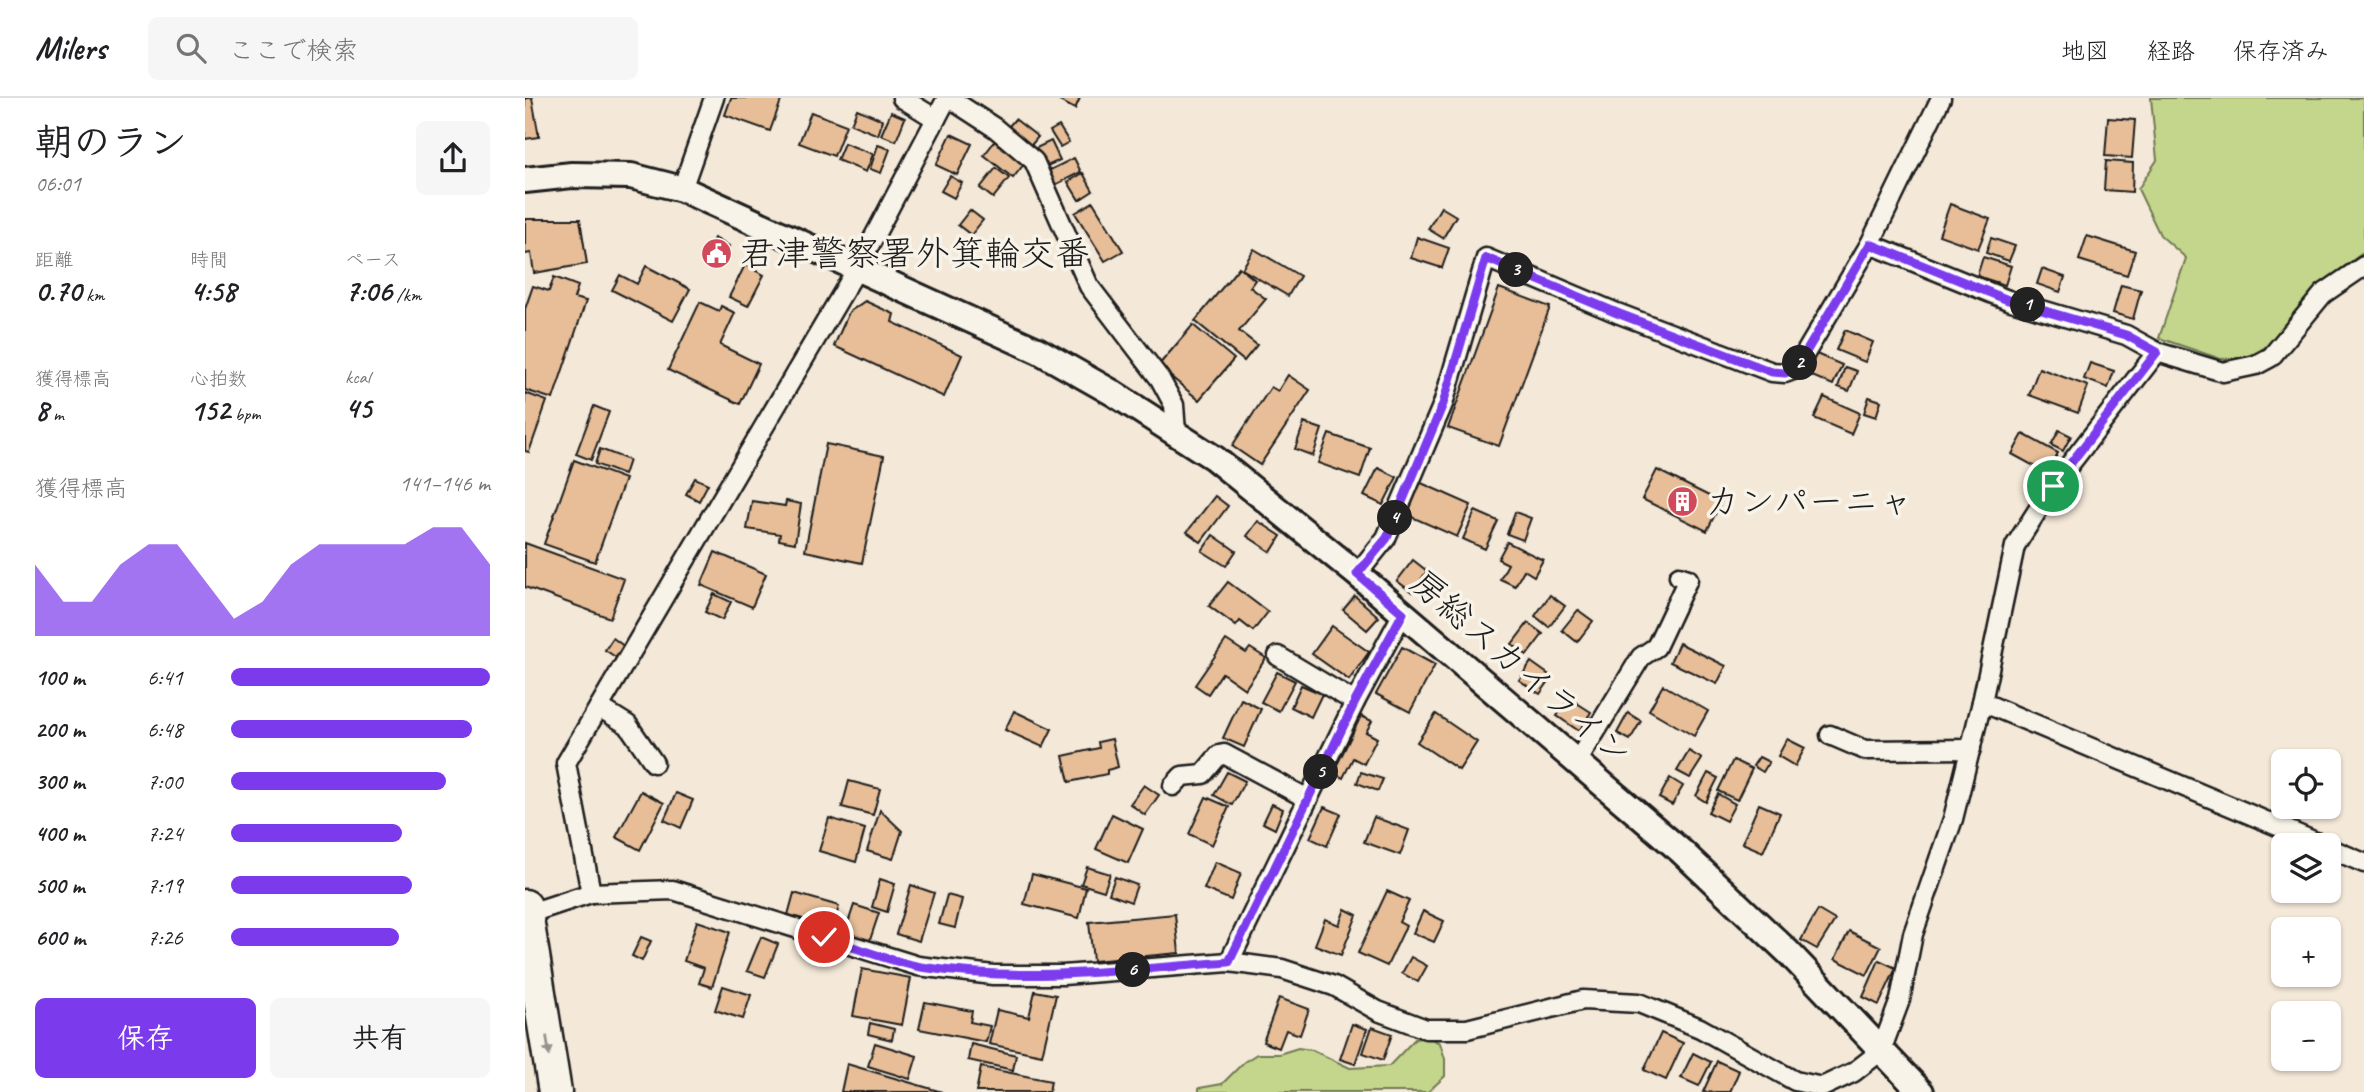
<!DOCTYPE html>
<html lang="ja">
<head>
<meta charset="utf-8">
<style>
	body { margin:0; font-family:Caveat,"Klee One",sans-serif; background:#f6f6f6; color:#202124; height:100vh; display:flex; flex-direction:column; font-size:26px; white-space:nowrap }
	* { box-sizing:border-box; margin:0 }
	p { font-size:23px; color:#757577 }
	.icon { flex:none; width:38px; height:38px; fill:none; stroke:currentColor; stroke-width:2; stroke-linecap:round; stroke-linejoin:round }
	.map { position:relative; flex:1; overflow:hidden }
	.details { display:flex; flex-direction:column; background:#fff; width:525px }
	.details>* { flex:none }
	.tools { position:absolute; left:1746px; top:651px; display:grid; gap:14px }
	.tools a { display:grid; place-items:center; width:70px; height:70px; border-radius:10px; background:#fff; box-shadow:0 2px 5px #0004; font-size:35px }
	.pin { position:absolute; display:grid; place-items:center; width:60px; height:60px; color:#fff; margin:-30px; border:4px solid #fff; border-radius:50%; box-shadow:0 2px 7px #0007 }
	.km { position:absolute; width:35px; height:35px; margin:-18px; border-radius:50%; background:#222; color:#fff; font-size:19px; line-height:35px; text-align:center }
	.round { display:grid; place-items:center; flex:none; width:74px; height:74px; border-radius:10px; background:#f6f6f6 }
	.summary { display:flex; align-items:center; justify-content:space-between; height:119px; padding:0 35px }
	h1 { font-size:38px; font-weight:800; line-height:52px }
	.stats { display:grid; grid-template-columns:repeat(3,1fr); gap:10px; height:119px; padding:7px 35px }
	.stats div { display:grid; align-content:center }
	.stats b { font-size:30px; font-weight:800 }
	.stats small { font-size:19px; font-weight:400 }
	.stats p { font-size:19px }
	.chart { height:196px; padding:14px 35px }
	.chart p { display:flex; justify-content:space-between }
	.chart svg { width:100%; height:126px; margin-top:7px; fill:#7c3aed; opacity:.7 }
	.action { display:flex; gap:14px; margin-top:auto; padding:14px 35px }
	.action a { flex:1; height:80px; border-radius:10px; background:#7c3aed; color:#fff; font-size:28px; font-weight:800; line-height:80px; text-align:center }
	.action a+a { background:#f6f6f6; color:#202124 }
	ul { padding:0 35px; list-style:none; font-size:23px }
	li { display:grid; grid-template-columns:112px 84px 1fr; align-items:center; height:52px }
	li i { height:18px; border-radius:9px; background:#7c3aed }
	header { display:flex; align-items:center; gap:42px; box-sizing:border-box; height:98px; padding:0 35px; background:#fff; border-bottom:2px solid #e0e0e0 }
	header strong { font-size:33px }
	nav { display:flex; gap:38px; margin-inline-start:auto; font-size:24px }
	.search { width:490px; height:63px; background:#f6f6f6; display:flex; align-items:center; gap:18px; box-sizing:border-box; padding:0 24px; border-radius:10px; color:#757577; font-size:26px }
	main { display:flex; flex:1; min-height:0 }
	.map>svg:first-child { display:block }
</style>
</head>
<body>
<header>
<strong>Milers</strong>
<div class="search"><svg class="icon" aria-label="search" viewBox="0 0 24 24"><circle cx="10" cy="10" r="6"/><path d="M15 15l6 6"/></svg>ここで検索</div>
<nav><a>地図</a><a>経路</a><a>保存済み</a></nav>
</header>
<main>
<section class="details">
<div class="summary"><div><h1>朝のラン</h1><p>06:01</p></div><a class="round"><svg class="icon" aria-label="share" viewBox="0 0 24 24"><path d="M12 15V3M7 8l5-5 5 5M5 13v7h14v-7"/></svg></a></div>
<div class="stats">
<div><p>距離</p><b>0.70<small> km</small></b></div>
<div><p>時間</p><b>4:58</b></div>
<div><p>ペース</p><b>7:06<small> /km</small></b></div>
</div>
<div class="stats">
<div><p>獲得標高</p><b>8<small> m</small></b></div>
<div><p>心拍数</p><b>152<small> bpm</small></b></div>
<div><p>kcal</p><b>45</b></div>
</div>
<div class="chart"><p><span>獲得標高</span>141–146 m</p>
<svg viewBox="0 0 160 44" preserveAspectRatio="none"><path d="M0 44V19L10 32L20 32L30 19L40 12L50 12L60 25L70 38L80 32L90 19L100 12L110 12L120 12L130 12L140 6L150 6L160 19V44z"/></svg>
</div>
<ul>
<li><b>100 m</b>6:41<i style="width:100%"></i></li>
<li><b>200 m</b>6:48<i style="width:93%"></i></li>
<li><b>300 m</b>7:00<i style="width:83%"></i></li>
<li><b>400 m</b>7:24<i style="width:66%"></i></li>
<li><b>500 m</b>7:19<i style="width:70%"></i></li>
<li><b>600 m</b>7:26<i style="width:65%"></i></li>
</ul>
<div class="action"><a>保存</a><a>共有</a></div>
</section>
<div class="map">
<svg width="1839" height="994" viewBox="0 0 1839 994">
	<rect width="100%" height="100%" fill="#f4e8d8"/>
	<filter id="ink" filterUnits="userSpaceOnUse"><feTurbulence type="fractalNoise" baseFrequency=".0143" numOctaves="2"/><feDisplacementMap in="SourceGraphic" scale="14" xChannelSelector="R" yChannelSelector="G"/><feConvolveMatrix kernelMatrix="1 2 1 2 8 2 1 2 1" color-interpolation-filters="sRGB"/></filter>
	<g filter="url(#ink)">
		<!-- green -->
		<g fill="#c3d68b" stroke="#707954" stroke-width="2">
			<path d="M1626,0H1839V154L1804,180L1772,213L1743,248L1721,260L1696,261L1634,240L1661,160L1635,137L1613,91L1632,62Z"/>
			<path d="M902,939L915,945L920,961V978L903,994H674V990L697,986L719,964L732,956H754L773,950L787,952L825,970L864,968L890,941Z"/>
		</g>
		<!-- building -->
		<g fill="#e7be97" stroke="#1c1c1c" stroke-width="2">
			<path d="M0,0H7L14,39L0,41Z"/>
			<path d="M206,0H257L245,33L200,17Z"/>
			<path d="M529,0H555L550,11Z"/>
			<path d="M332,11L358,22L353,37L326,26Z"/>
			<path d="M286,14L321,27L309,58L274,45Z"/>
			<path d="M366,14L380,20L371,43L356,37Z"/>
			<path d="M1583,20L1610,22L1607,60L1580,58Z"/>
			<path d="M490,21L513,39L502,52L479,34Z"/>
			<path d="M534,28L544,44L535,49L525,33Z"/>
			<path d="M426,36L447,46L432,77L411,67Z"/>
			<path d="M470,43L499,66L488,80L459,57Z"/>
			<path d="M526,43L535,62L518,70L509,51Z"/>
			<path d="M319,45L348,56L341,74L312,62Z"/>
			<path d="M353,47L365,51L356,75L345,71Z"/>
			<path d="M549,60L556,74L528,88L521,74Z"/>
			<path d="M1581,63L1608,65L1607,94L1579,92Z"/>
			<path d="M471,70L484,80L468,100L455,90Z"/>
			<path d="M558,75L568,93L554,102L543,84Z"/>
			<path d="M425,78L437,85L429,100L416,93Z"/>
			<path d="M568,104L598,153L580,163L550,115Z"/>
			<path d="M1425,106L1465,121L1453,151L1414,137Z"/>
			<path d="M916,109L931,118L918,140L903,131Z"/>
			<path d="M445,112L458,122L446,137L433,127Z"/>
			<path d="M0,121H55L62,166L9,175L6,155L0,156Z"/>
			<path d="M1562,138L1610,153L1602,177L1554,162Z"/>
			<path d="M892,139L924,150L917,170L886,160Z"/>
			<path d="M189,140L204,148L196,165L180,158Z"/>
			<path d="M1466,140L1490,148L1484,163L1461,155Z"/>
			<path d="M729,151L775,178L763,198L717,171Z"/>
			<path d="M1458,159L1486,168L1480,187L1452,178Z"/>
			<path d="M220,167L239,177L223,208L204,199Z"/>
			<path d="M121,168L165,191L148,223L87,192L95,177L112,186Z"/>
			<path d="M714,169L730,182L725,189L741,201L714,233L732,247L719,263L670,223Z"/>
			<path d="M1517,171L1540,179L1535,194L1512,186Z"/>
			<path d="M29,179L53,188L49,200L61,203L28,301L0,292V211L8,188L24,193Z"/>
			<path d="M1596,187L1616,192L1608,221L1588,215Z"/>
			<path d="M974,190L1025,209L974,348L923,330Z"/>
			<path d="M340,203L369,216L367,224L437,257L419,299L309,248L324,214Z"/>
			<path d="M175,204L194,213L196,208L210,215L195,247L234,266L215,306L143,272Z"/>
			<path d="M668,227L709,261L674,302L633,268Z"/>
			<path d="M1320,232L1348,244L1340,264L1311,252Z"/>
			<path d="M1289,255L1317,267L1308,287L1280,275Z"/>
			<path d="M1565,265L1589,273L1583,290L1559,281Z"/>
			<path d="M1320,269L1332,273L1324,293L1313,289Z"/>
			<path d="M1514,270L1563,288L1553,315L1504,297Z"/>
			<path d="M763,277L785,292L735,367L707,348L746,289L753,293Z"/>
			<path d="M0,295L22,303L4,354L0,353Z"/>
			<path d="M1299,299L1335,315L1326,336L1289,320Z"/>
			<path d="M1344,299L1356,303L1351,319L1339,315Z"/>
			<path d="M69,308L84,314L66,362L51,356Z"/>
			<path d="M779,325L797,331L788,358L770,351Z"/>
			<path d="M1534,332L1546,338L1538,353L1526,347Z"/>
			<path d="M804,336L845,350L835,380L793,365Z"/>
			<path d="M1498,336L1533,355L1522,375L1487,356Z"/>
			<path d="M301,346L359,358L337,465L280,453Z"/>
			<path d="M75,351L104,362L99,377L70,366Z"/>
			<path d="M49,362L100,381L70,464L19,446Z"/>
			<path d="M853,370L872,379L858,407L839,398Z"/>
			<path d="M1132,372L1196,404L1182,433L1117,401Z"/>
			<path d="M170,380L183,386L174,403L161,396Z"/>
			<path d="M894,384L946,407L932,439L880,416Z"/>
			<path d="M690,398L703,408L676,444L662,434Z"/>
			<path d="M227,403L260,408L261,403L276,406L270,445L254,442L255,436L222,431Z"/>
			<path d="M950,413L973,423L960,451L938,441Z"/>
			<path d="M990,414L1006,420L998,442L982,436Z"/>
			<path d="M733,423L756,438L746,454L722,438Z"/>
			<path d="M688,437L711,453L701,468L677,453Z"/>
			<path d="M982,444L1018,462L1009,478L999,472L990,488L975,481L983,466L973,461Z"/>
			<path d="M0,445L99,481L85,520L0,489Z"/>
			<path d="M190,454L241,476L227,509L176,487Z"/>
			<path d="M888,462L902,473L887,494L872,483Z"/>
			<path d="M703,484L743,514L728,533L715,523L711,528L684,508Z"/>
			<path d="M189,496L206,504L197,522L180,514Z"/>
			<path d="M1025,497L1040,508L1024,529L1010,518Z"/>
			<path d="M830,498L854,519L842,532L818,512Z"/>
			<path d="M1053,512L1068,523L1052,544L1037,532Z"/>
			<path d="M1003,525L1018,536L1002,557L987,546Z"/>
			<path d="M807,528L844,554L824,582L787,556Z"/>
			<path d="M88,540L100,549L92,560L80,552Z"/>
			<path d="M701,542L721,555L725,550L741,560L720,591L697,575L683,596L670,587Z"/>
			<path d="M1154,545L1201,568L1192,586L1145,564Z"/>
			<path d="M877,549L910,567L885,614L851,596Z"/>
			<path d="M1006,564L1027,579L1015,596L994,582Z"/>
			<path d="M752,574L770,583L754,613L736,604Z"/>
			<path d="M776,587L797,596L786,619L766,609Z"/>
			<path d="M1138,587L1183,613L1169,638L1124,612Z"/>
			<path d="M1044,600L1066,614L1054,633L1032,618Z"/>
			<path d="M716,601L736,611L719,649L698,640Z"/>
			<path d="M489,613L527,631L518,649L480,632Z"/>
			<path d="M1103,615L1116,623L1105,642L1092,635Z"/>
			<path d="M911,616L952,644L934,672L892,644Z"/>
			<path d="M836,618L847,623L841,634L852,640L839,666L828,660L818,680L808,675Z"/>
			<path d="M587,641L593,669L582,672V676L544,684L538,658L574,650L573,644Z"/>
			<path d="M1262,641L1280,650L1270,668L1253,658Z"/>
			<path d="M1164,653L1177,661L1165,680L1152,673Z"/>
			<path d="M1234,659L1244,664L1238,674L1228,668Z"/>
			<path d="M1208,662L1227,671L1212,702L1193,693Z"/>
			<path d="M702,674L720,683L707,707L689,697Z"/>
			<path d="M836,674L858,681L853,693L832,685Z"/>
			<path d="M1183,675L1193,680L1181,704L1171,698Z"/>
			<path d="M1145,680L1158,688L1147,707L1134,700Z"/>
			<path d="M324,683L355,691L348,717L317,709Z"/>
			<path d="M619,687L634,697L620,717L605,706Z"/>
			<path d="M116,693L139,705L115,752L91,739Z"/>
			<path d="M151,695L168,702L156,730L139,722Z"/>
			<path d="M1193,696L1210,706L1201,723L1183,714Z"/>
			<path d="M681,699L704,709L687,747L664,736Z"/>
			<path d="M747,706L758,711L750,731L738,725Z"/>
			<path d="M1234,706L1255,715L1238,754L1217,745Z"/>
			<path d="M799,709L816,716L802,748L785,740Z"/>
			<path d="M355,712L377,733L368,761L342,753Z"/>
			<path d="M587,716L618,731L603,765L571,751Z"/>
			<path d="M849,719L884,732L875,757L839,744Z"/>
			<path d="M304,720L340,731L331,764L294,753Z"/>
			<path d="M690,764L716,775L706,802L679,791Z"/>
			<path d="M562,769L585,776L579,793L556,786Z"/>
			<path d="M507,776L561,790L554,820L499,806Z"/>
			<path d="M590,779L612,787L606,804L584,796Z"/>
			<path d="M355,781L370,786L362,814L347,809Z"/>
			<path d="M386,787L409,795L394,843L371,836Z"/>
			<path d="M862,793L884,803L874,824L881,828L862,868L833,855Z"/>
			<path d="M269,795L314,808L308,830L263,817Z"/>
			<path d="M422,797L437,801L430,830L414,826Z"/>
			<path d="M329,807L354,815L344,845L319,837Z"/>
			<path d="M820,811L832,817L816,857L790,847L800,821L814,827Z"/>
			<path d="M1293,812L1310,822L1292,851L1276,842Z"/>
			<path d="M898,813L919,823L909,844L888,835Z"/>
			<path d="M650,816L654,855L568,863L564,824Z"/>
			<path d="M172,823L205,834L187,889L174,885L179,870L159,863Z"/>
			<path d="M1324,833L1356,849L1342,877L1310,861Z"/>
			<path d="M116,839L126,843L117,863L107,858Z"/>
			<path d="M236,839L253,846L240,879L222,873Z"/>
			<path d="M886,859L902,868L893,884L877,875Z"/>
			<path d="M1354,862L1371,870L1354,907L1338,899Z"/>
			<path d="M337,871L386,880L377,927L328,918Z"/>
			<path d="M198,888L226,897L218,921L190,912Z"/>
			<path d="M510,893L531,897L517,957L464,946L472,912L504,919Z"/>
			<path d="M754,900L784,911L775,937L761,932L754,950L738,944Z"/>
			<path d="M400,904L447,913L445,924L465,928L461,944L394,931Z"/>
			<path d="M345,925L369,931L367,942L343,936Z"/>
			<path d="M827,926L842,931L830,966L815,961Z"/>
			<path d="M847,929L867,936L858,962L838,955Z"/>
			<path d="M1136,935L1158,945L1141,982L1119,972Z"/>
			<path d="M350,945L392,958L385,981L343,968Z"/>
			<path d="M446,946L491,957L488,972L443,962Z"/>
			<path d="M1168,955L1186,964L1174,988L1156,980Z"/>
			<path d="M1192,963L1214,973L1205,994H1178Z"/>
			<path d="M322,966L417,994H316Z"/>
			<path d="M456,969L526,983L524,994H451Z"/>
		</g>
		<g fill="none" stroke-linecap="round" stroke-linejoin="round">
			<defs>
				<g id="street">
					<path d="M377,0L411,21"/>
					<path d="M424,0L470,30L509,63L564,188L635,281L649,307L651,335"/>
					<path d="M157,91L189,0"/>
					<path d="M1345,146L1416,0"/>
					<path d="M832,476L861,440L918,306L961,160L1092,215L1247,274L1260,275L1271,271L1345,146L1483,202L1601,237L1632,254L1698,274L1731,267L1746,259L1798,196L1839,168"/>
					<path d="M753,558L830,604"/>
					<path d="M1457,604L1798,747"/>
					<path d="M74,609L103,627L129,665"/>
					<path d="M1305,637L1340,652L1446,651"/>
					<path d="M1052,664L1116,559L1131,549L1163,481L1154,478"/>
					<path d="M648,688L657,678L678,676L694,657L699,656L783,701"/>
					<path d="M1804,750L1839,765"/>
					<path d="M66,795L41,665L333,169L422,0"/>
					<path d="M2,816L66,795L148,792L393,868L468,877H538L704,864L757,871L809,888L853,913L901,931H942L1058,902L1114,905L1175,930L1270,983L1297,989L1329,974L1356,953L1375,902L1388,836L1428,721L1457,604L1490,448L1528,388L1632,254"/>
					<path d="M704,864L830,604L878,515"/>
				</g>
				<path id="secondary" d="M0,82L47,77L106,78L157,91L514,253L588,295L689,360L832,476L1157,754L1263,854L1396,994"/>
				<path id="highway" d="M0,808L30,994"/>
			</defs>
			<!-- street casing -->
			<use href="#street" stroke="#1c1c1c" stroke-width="23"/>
			<!-- secondary casing -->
			<use href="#secondary" stroke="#1c1c1c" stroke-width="30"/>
			<!-- highway casing -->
			<use href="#highway" stroke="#1c1c1c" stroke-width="37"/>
			<!-- street -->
			<use href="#street" stroke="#f7f3e8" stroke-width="18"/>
			<!-- secondary -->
			<use href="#secondary" stroke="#f7f3e8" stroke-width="24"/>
			<!-- highway -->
			<use href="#highway" stroke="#f7f3e8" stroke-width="32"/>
		</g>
		<!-- one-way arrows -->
		<defs><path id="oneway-solid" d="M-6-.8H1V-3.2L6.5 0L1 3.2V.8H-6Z" transform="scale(1.75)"/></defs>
		<use fill="#94928c" href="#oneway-solid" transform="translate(23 948) rotate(82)"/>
	</g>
	<g fill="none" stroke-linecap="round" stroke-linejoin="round" filter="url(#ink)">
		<defs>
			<path id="route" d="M299,839C330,849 363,863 396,869C499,885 601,872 704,864L830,604L878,515L832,476L862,440L918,306L961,160L1092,215L1247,274L1260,275L1271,271L1345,146L1483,202L1601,237L1632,254L1528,388"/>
		</defs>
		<!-- route casing -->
		<use href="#route" stroke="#fff" stroke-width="14"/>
		<!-- route -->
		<use href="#route" stroke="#7c3aed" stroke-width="9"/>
	</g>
	<!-- icons -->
	<defs>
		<symbol id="civic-disc" viewBox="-11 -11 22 22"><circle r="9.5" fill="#d1495b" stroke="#f7f3e8"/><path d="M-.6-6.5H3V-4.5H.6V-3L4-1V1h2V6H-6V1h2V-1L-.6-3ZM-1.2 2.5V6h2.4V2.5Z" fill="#fff"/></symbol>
		<symbol id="building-disc" viewBox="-11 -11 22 22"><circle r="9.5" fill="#d1495b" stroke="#f7f3e8"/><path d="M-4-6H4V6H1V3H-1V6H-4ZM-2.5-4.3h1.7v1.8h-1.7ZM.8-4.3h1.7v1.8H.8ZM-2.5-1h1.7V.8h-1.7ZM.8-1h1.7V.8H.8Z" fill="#fff"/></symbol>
	</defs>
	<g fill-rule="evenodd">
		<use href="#civic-disc" x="174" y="138" width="35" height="35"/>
		<use href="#building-disc" x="1140" y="386" width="35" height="35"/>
	</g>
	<g text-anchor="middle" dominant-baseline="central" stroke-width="7" stroke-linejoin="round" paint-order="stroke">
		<!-- poi labels -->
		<g font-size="35" fill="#1c1c1c" stroke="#f7f3e8" text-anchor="start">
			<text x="215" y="155">君津警察署外箕輪交番</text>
			<text x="1180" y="403">カンパーニャ</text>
		</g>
		<!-- street labels -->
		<g font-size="35" fill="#1c1c1c" stroke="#f7f3e8">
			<text transform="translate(996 570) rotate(41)">房総スカイライン</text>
		</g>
	</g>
</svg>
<div class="tools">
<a><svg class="icon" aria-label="locate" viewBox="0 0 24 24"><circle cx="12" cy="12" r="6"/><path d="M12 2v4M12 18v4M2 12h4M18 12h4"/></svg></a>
<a><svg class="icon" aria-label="layers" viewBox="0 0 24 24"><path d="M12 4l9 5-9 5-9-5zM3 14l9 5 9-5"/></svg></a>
<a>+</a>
<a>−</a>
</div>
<div class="pin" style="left:1528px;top:388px;background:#1e9e55"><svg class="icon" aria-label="arrive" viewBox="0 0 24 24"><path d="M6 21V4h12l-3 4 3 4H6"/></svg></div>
<div class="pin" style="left:299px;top:839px;background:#d93025"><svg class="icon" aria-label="check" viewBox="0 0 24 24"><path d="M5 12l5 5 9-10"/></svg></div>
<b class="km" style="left:1503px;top:207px">1</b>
<b class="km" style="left:1275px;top:265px">2</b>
<b class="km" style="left:991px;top:172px">3</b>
<b class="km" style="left:870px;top:420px">4</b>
<b class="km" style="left:796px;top:674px">5</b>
<b class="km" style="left:608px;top:872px">6</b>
</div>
</main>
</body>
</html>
